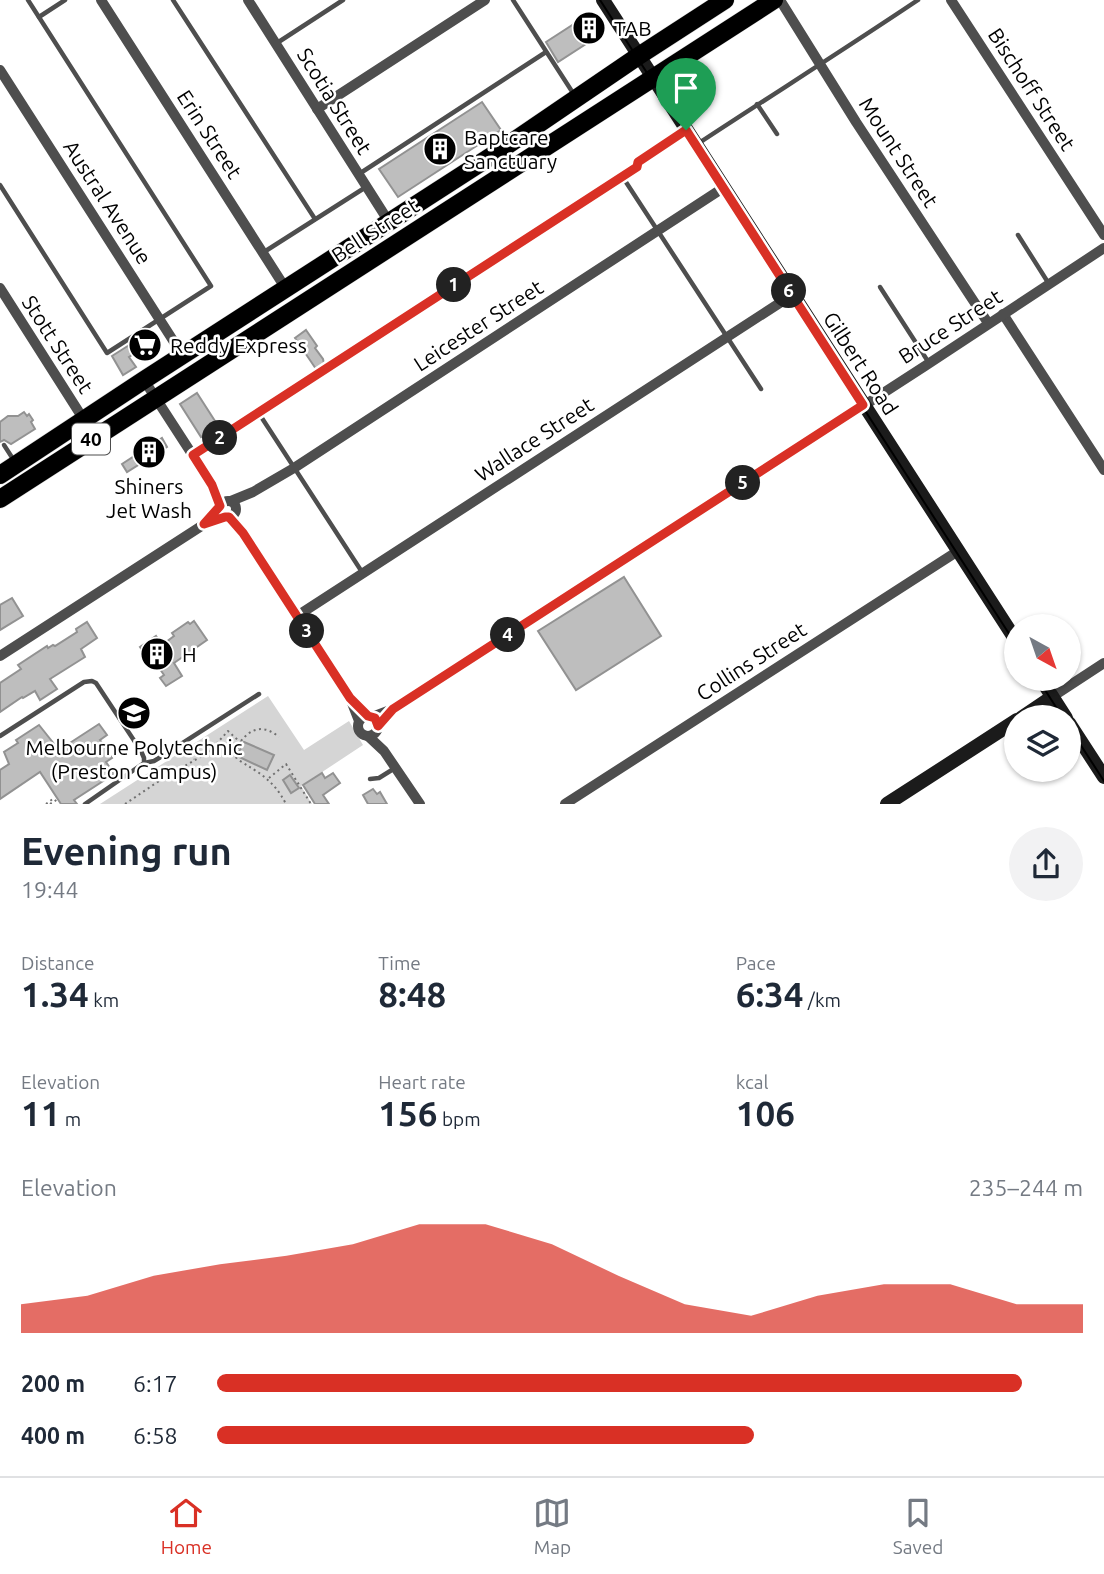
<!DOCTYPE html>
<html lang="en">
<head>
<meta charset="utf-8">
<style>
	body { margin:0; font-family:Ubuntu,sans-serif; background:#f2f2f3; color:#1f2937; height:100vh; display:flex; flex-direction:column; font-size:26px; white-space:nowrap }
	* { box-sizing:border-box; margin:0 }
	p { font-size:23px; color:#747a83 }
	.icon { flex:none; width:38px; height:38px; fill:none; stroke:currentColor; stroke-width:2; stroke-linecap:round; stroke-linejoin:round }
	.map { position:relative; height:804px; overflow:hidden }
	.sheet { display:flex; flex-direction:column; background:#fff; flex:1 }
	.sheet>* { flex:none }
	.needle { width:46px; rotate:140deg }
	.tools { position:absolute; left:1004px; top:614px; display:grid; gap:14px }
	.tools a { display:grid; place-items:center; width:77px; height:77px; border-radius:50%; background:#fff; box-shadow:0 2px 5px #0004; font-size:35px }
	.pin { position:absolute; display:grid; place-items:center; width:60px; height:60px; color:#fff; margin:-72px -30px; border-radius:50% 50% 50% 0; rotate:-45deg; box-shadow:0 0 7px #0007 }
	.pin .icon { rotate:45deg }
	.km { position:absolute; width:35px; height:35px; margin:-18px; border-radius:50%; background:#222; color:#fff; font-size:19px; line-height:35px; text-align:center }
	.round { display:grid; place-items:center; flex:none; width:74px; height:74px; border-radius:37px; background:#f2f2f3 }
	.head { display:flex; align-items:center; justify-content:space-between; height:119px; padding:0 21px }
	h1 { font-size:38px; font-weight:700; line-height:52px }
	.stats { display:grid; grid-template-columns:repeat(3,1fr); gap:10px; height:119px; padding:7px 21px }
	.stats div { display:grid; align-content:center }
	.stats b { font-size:35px; font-weight:700 }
	.stats small { font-size:19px; font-weight:400 }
	.stats p { font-size:19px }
	.chart { height:196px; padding:14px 21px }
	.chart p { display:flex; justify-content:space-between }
	.chart svg { width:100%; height:126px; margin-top:7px; fill:#d93025; opacity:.7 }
	ul { padding:0 21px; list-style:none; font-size:23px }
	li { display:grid; grid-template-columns:112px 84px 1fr; align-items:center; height:52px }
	li i { height:18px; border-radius:9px; background:#d93025 }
	.tab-bar { display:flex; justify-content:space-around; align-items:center; height:98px; border-top:2px solid #e0e1e3; background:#fff; font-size:19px; color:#747a83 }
	.tab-bar a { display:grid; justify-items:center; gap:4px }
	.tab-bar .active { color:#d93025 }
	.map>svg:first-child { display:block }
</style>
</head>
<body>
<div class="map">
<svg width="1104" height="804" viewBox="0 0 1104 804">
	<rect width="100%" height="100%" fill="#fff"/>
	<!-- green -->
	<path fill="#d5d5d5" d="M268,696L304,750L349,721L363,745L301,786L312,804H100Z"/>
	<!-- building -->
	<g fill="#bebebe" stroke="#929292" stroke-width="2">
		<path d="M591,13L603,33L558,62L546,42Z"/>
		<path d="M690,76L700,91L698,92L703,100L690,109L677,89L678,84Z"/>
		<path d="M482,102L501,130L398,197L379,169Z"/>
		<path d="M306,330L317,346L315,348L323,359L324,364L316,369L295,338Z"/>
		<path d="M145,335L154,348L144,355L141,349L129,357L136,367L123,375L112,356Z"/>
		<path d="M197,393L215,421L211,424L214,428L201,437L180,404Z"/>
		<path d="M24,412L27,416L29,414L33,420L31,422L35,429L11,444L4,440L0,442V422L8,416H18Z"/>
		<path d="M162,438L167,447L127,472L122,464Z"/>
		<path d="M624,577L661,636L576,690L538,631Z"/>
		<path d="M12,598L23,616L0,630V605Z"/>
		<path d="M194,621L207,640L174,663L182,676L166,686L160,678L164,675L155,662L152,664L140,647L156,636L162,645L174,636L172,633L188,622L190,624Z"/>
		<path d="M87,622L97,638L81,649L85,657L50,679L57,689L40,700L35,691L23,698L22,697L0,712V683L21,669L18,665L47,646L48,648L53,645L55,646L77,632L76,629Z"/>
		<path d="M99,724L107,735L100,740L112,758L106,762L114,774L74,800L77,804H61L40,772L0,799V770L9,764L4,752L18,743L16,740L39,725L59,750Z"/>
		<path d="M244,742L274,755L267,770L237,756Z"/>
		<path d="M322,773L325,778L333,773L340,783L323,795L329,804H315L303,785Z"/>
		<path d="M290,775L299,788L291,793L283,780Z"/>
		<path d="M373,789L377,794L380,792L387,804H368L363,795Z"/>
	</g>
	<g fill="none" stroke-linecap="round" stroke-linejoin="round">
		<defs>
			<g id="highway">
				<path d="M0,475L144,380L496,153L637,57L725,0"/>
				<path d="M0,499L774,0"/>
			</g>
		</defs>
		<!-- highway casing -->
		<use href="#highway" stroke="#dbdbdb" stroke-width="19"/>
		<!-- path -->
		<g stroke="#707070" stroke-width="2" stroke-dasharray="2 3.5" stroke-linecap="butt">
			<path d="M241,741C252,727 265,725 279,737"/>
			<path d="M185,752L194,759"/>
			<path d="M269,778L286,764L311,804"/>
			<path d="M46,804L54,798"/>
			<path d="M50,804L58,799"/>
			<path d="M125,804L159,781L209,752L228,731L240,742L235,755L237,759C259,773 273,779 286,804"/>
		</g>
		<!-- lane -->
		<g stroke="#4e4e4e" stroke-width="4.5">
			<path d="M173,0L315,219"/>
			<path d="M513,0L573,93"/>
			<path d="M39,17L65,0"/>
			<path d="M277,43L343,0"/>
			<path d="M757,104L777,134"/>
			<path d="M699,143C772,95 845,49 918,0"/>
			<path d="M359,174L546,52"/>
			<path d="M622,176L761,389"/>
			<path d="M0,185L107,353L211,286L28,0"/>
			<path d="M1018,235L1049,284"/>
			<path d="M264,252L366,187"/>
			<path d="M880,287L929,363"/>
			<path d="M258,412L362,572"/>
			<path d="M4,445L13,459"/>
			<path d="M194,455L637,167L638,161L685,131"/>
			<path d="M0,736L84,682L92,681L96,683L141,751L144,758V763L85,804"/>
			<path d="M144,763L154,761L164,755L259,694"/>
			<path d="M370,779L379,778L395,768"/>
		</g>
		<!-- street -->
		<g stroke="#4e4e4e" stroke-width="10">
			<path d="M101,0L286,289"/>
			<path d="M248,0L389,222"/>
			<path d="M780,0L856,122L988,323"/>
			<path d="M951,0L1104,235"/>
			<path d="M0,70L183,356"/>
			<path d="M317,109L485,0"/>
			<path d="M0,288L84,420"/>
			<path d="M1003,314L1104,470"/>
			<path d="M144,380L212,485L220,506"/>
			<circle cx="228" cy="509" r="8"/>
			<path d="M231,501L253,492L294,468L723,188"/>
			<path d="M229,517L243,533L297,616L350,698L359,721"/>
			<path d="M297,616L792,295"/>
			<path d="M0,656L203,525L220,508"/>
			<path d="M1052,697L1104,663"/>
			<circle cx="368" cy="726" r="10"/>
			<path d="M372,717L393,709L483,652L925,366L1104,248"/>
			<path d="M368,736L384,751L420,804"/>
			<path d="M565,804L958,551"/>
		</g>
		<!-- secondary -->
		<g stroke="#1b1b1b" stroke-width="14">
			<path d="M603,0L1017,642"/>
			<path d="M1041,679L1066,718"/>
			<path d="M1021,718L1052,697"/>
			<path d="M1069,723L1104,777"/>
			<path d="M887,804L1017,720"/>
		</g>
		<!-- highway -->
		<use href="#highway" stroke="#000" stroke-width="18"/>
		<!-- tram -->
		<g stroke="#000" stroke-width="2">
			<path d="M600,0L1017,646"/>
			<path d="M1038,679L1063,718"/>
			<path d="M1069,727L1104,781"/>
		</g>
	</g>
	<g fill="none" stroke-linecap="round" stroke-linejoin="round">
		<defs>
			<path id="route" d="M686,130L863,405L393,709L378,726L375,718L368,716L350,698L243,533L229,517H225L204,524L220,506L212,485L193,455L637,167L638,162Z"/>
		</defs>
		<!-- route casing -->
		<use href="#route" stroke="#fff" stroke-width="14"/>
		<!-- route -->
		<use href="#route" stroke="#d93025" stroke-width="9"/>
	</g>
	<!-- icons -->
	<defs>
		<symbol id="building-disc" viewBox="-11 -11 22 22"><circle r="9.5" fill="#000" stroke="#fff"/><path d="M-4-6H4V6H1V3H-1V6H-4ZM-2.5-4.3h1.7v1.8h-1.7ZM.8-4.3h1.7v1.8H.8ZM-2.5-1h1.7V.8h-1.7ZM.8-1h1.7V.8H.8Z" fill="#fff"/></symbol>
		<symbol id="supermarket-disc" viewBox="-11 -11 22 22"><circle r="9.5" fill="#000" stroke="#fff"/><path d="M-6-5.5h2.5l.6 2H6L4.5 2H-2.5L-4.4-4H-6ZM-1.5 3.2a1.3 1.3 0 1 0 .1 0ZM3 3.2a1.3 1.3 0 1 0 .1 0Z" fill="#fff"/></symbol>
		<symbol id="university-disc" viewBox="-11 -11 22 22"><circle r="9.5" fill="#000" stroke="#fff"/><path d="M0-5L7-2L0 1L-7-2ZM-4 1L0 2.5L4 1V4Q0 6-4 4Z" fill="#fff"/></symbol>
	</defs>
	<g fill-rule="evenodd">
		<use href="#building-disc" x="570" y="9" width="38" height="38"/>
		<use href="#building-disc" x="421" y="130" width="38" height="38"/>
		<use href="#supermarket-disc" x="126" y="326" width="38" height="38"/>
		<use href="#building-disc" x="130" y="433" width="38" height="38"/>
		<use href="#building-disc" x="138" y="635" width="38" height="38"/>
		<use href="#university-disc" x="115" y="694" width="38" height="38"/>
	</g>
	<g text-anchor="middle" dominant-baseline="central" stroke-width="5" stroke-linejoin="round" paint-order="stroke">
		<!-- shield labels -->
		<rect fill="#fff" stroke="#4c4c4c" stroke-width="2" x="72" y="423.5" width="38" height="31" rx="5"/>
		<g font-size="19" font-weight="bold" fill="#000">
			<text x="91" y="439">40</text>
		</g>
		<!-- poi labels -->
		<g font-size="21" fill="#000" stroke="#fff" text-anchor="start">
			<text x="614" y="28">TAB</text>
			<text x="464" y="137">Baptcare<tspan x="464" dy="24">Sanctuary</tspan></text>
			<text x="170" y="345">Reddy Express</text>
			<text x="149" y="486" text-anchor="middle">Shiners<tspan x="149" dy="24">Jet Wash</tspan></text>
			<text x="182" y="654">H</text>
			<text x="134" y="747" text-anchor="middle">Melbourne Polytechnic<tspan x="134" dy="24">(Preston Campus)</tspan></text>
		</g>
		<!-- street labels -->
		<g font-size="21" fill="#000" stroke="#fff">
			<text transform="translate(1032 89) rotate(57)">Bischoff Street</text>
			<text transform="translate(335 101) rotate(58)">Scotia Street</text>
			<text transform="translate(210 134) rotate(57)">Erin Street</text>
			<text transform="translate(899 152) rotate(57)">Mount Street</text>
			<text transform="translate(108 202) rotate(57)">Austral Avenue</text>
			<text transform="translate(375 230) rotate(-33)">Bell Street</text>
			<text transform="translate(478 325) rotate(-33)">Leicester Street</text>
			<text transform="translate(950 326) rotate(-33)">Bruce Street</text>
			<text transform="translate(58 344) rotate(57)">Stott Street</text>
			<text transform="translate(861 363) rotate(57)">Gilbert Road</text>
			<text transform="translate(534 439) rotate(-33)">Wallace Street</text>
			<text transform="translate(751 661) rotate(-33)">Collins Street</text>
		</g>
	</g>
</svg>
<div class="tools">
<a><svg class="needle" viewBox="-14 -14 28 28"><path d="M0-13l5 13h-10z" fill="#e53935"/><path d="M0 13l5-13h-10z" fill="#747a83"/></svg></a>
<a><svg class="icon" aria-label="layers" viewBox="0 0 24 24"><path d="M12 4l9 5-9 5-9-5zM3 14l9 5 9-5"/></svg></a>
</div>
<div class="pin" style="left:686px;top:130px;background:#1e9e55"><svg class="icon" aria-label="arrive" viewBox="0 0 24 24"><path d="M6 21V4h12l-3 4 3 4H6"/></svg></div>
<b class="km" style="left:454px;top:285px">1</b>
<b class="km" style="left:220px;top:438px">2</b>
<b class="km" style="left:307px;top:631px">3</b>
<b class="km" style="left:508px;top:635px">4</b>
<b class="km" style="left:743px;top:483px">5</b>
<b class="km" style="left:789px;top:291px">6</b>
</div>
<section class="sheet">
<div class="head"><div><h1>Evening run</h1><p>19:44</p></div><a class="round"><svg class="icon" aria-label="share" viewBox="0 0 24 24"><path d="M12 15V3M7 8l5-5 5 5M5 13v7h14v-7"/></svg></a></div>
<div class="stats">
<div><p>Distance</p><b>1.34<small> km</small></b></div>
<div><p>Time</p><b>8:48</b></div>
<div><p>Pace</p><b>6:34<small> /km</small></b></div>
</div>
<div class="stats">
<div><p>Elevation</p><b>11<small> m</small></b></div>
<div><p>Heart rate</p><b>156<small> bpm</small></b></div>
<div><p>kcal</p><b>106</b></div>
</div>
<div class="chart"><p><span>Elevation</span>235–244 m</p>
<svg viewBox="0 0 160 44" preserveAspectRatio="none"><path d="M0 44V34L10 31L20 24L30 20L40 17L50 13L60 6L70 6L80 13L90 24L100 34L110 38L120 31L130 27L140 27L150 34L160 34V44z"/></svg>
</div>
<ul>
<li><b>200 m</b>6:17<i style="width:93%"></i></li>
<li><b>400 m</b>6:58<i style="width:62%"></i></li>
</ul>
</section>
<nav class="tab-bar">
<a class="active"><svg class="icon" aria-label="home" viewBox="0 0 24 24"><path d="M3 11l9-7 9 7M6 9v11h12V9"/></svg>Home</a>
<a><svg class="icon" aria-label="map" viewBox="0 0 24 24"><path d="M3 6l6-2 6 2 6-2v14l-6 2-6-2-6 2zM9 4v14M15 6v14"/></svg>Map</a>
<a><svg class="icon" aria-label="saved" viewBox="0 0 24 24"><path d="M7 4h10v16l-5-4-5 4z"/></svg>Saved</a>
</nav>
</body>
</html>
